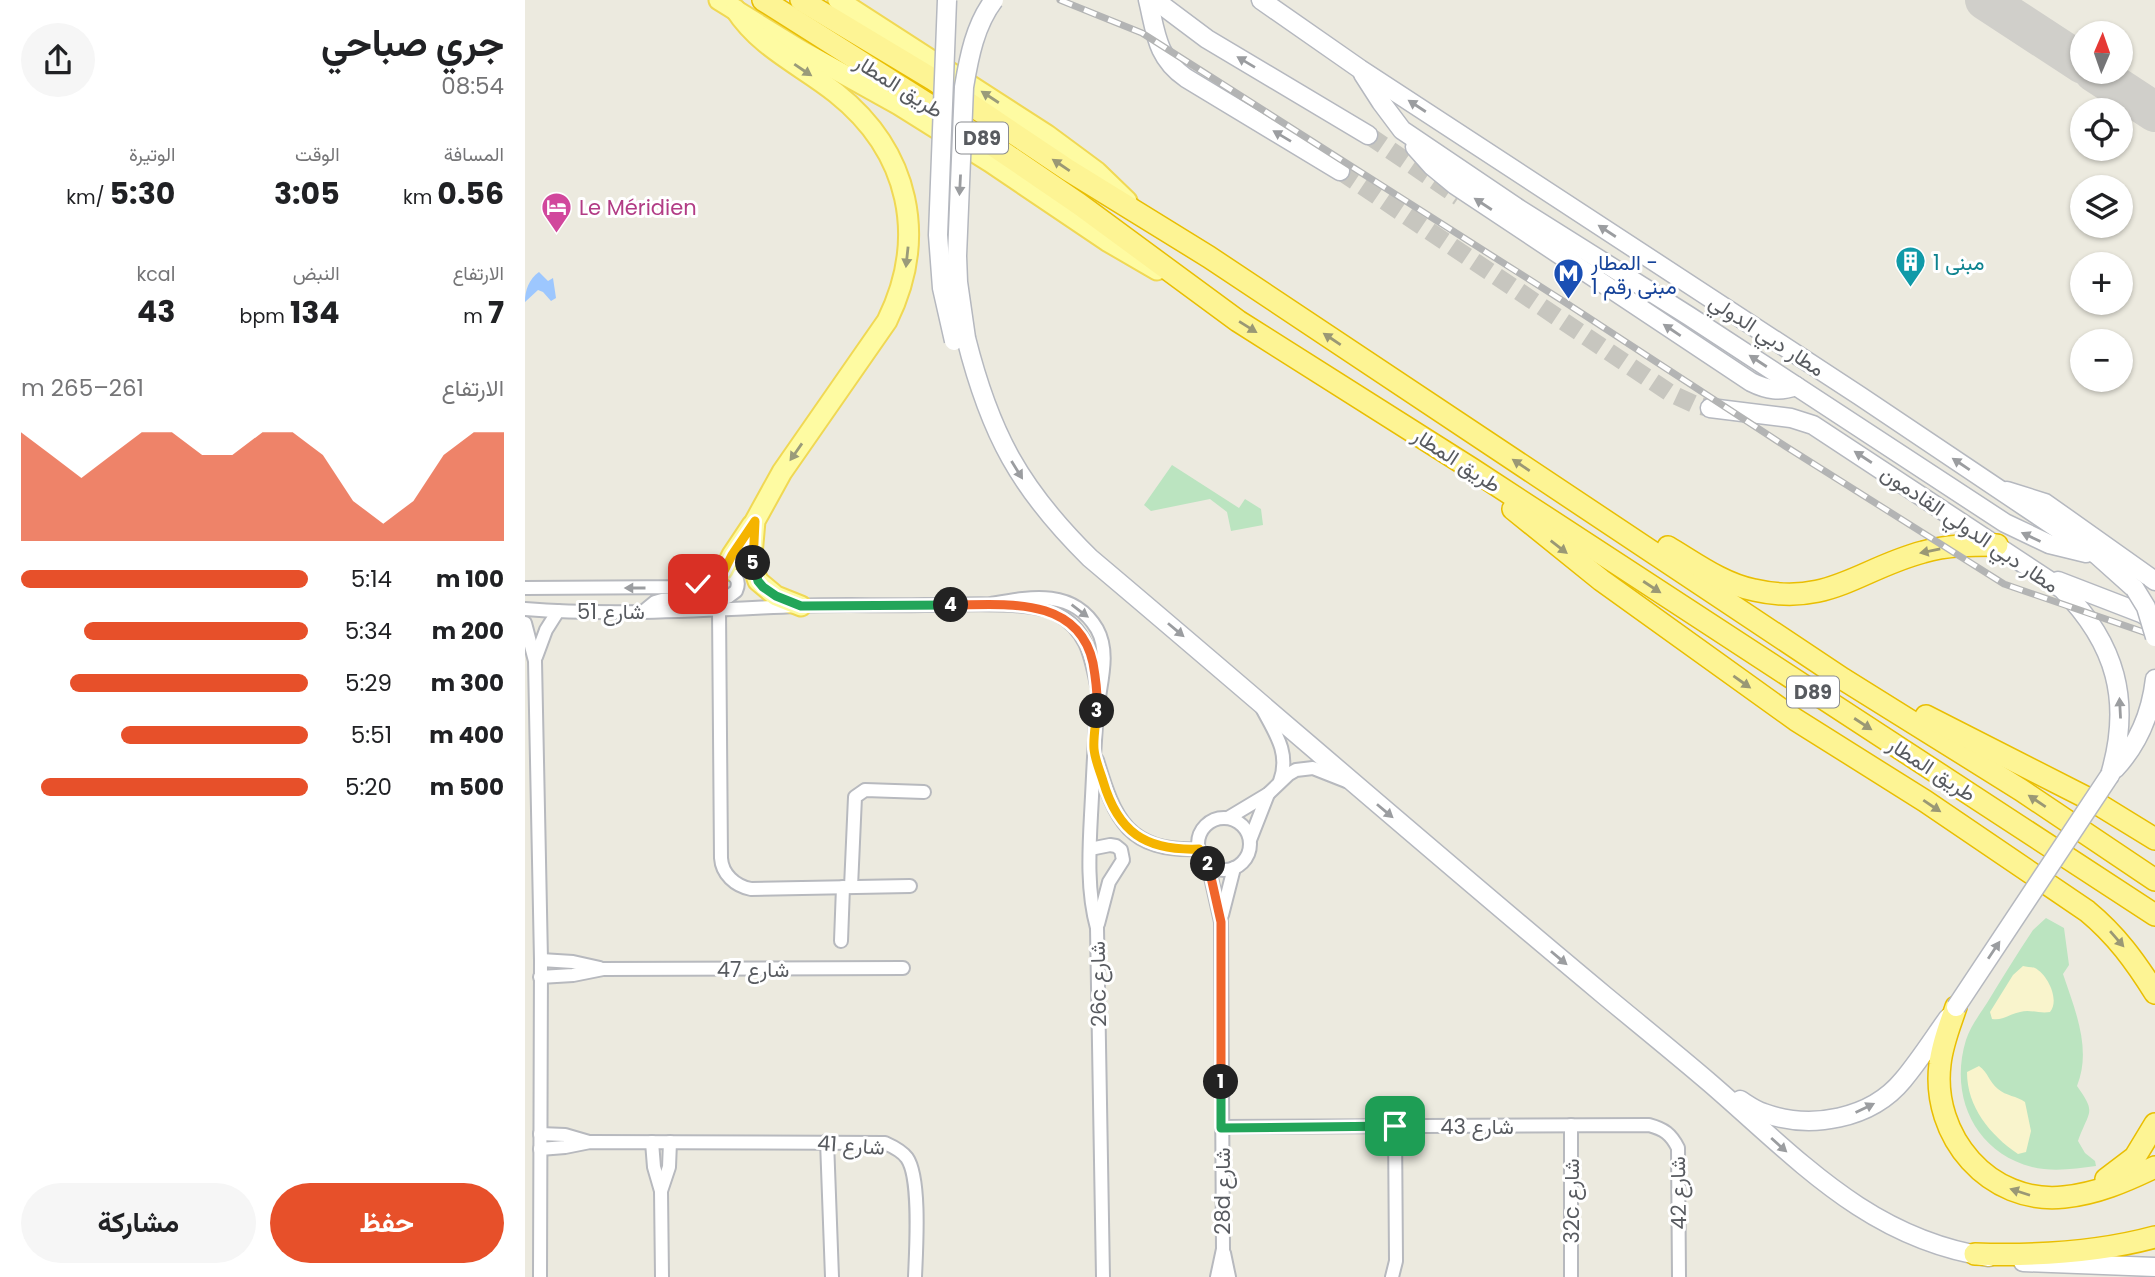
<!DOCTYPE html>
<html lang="ar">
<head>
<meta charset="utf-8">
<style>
	body { margin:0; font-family:Poppins,Vazirmatn,sans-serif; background:#f6f6f6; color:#202124; direction:rtl; height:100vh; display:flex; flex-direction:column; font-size:26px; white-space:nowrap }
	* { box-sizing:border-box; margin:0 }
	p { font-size:23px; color:#757577 }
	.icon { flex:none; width:38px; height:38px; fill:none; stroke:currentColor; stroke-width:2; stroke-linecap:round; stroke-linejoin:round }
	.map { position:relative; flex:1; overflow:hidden; direction:ltr }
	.panel { display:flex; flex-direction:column; background:#fff; width:525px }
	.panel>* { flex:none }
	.needle { width:46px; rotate:2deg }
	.buttons { position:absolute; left:1545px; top:21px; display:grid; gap:14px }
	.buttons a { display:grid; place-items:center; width:63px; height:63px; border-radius:50%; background:#fff; box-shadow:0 2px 5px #0004; font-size:35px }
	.pin { position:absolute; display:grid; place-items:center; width:60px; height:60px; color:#fff; margin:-30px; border-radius:14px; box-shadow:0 4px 10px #0006 }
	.km { position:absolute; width:35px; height:35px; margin:-18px; border-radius:50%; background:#222; color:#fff; font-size:19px; line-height:35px; text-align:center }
	.round { display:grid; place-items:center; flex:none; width:74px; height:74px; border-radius:37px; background:#f6f6f6 }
	.summary { display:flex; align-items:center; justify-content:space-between; height:119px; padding:0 21px }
	h1 { font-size:38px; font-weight:700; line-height:52px }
	.metrics { display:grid; grid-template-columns:repeat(3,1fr); gap:10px; height:119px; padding:7px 21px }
	.metrics div { display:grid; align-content:center }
	.metrics b { font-size:30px; font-weight:700 }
	.metrics small { font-size:19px; font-weight:400 }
	.metrics p { font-size:19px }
	.chart { height:196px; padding:14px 21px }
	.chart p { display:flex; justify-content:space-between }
	.chart svg { width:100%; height:126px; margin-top:7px; fill:#e7502a; opacity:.7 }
	.cta { display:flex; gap:14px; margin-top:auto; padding:14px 21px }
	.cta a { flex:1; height:80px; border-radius:42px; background:#e7502a; color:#fff; font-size:28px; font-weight:700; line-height:80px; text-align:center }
	.cta a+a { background:#f6f6f6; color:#202124 }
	ul { padding:0 21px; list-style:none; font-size:23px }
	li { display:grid; grid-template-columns:112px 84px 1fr; align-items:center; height:52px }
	li i { height:18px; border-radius:9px; background:#e7502a }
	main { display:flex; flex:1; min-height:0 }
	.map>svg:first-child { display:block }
</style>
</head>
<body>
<main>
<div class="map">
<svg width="1630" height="1277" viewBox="0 0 1630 1277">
	<rect width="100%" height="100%" fill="#eceadf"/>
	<!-- green -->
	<g fill="#bbe4c0">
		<path d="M647,465L714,508L720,499L736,509L738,525L706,531L702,512L685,499L626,511L619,505Z"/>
		<path d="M1521,918L1539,928L1544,965L1538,974C1550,1010 1567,1049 1552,1086C1572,1114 1564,1110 1553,1141L1560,1153L1570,1161L1571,1166C1550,1169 1527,1172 1507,1167C1449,1152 1424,1095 1441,1040C1445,1027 1455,1014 1462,1003C1477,978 1492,954 1508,930Z"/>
	</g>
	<!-- sand -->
	<g fill="#f9f4cc">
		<path d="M1498,966C1501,967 1508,967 1510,968C1523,975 1535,1000 1525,1012C1515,1014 1505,1009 1495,1012C1484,1014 1478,1021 1467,1019L1465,1012L1488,975Z"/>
		<path d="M1454,1066C1463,1072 1464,1082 1473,1089C1481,1096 1492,1096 1500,1102L1506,1131L1501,1152L1493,1154C1465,1135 1442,1107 1442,1072Z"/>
	</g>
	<!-- water -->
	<path fill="#9dc7fe" d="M14,272L23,281L28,278L31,298L26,301L18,292L13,290L0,302C0,290 4,279 14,272Z"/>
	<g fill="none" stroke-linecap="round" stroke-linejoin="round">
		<!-- taxiway -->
		<g stroke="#d0cfca" stroke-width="40">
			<path d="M1460,0L1558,64"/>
			<path d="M1569,72L1630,112"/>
		</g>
		<!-- secondary-tunnel -->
		<g stroke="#c7c6bf" stroke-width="18" stroke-dasharray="18 9" stroke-linecap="butt">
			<path d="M843,135L934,197"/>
			<path d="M815,171L1145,393L1171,405L1185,408"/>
		</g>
		<defs>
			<g id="minor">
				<path d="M0,588L162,587L173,584L199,571C210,574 216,580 211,591L203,597L137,600L130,602L119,611"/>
				<path d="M466,604C505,597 548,588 572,629C586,654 574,686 572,713C569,747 568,781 566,815C564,852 562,892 572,928L578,1277"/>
				<path d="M0,609C90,616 182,610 272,606C315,604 357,606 400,605C434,605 504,600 532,614C561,629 566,656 572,685"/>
				<path d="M194,610L196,858C197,874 210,886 226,889L385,886"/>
				<path d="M0,623L10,661L16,960L15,1277"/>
				<path d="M11,657L21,630L33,611"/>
				<path d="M738,710C751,734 765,754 755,781"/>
				<path d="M572,760C590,820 603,852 674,849"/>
				<path d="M703,818L743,794L764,774L771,770L788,768L821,781"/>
				<circle cx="699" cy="844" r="26"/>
				<path d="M725,840L743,794"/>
				<path d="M565,849L585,845L591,846L596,850L598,860L584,882L573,924"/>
				<path d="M683,864L696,922L698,1249L692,1277"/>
				<path d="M326,887L330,797L340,790L399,792"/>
				<path d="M697,915L709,868"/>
				<path d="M316,941L318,887"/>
				<path d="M16,960L48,962L75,968"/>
				<path d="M15,977L48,975L78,969L378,968"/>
				<path d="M697,1127L1124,1125C1139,1129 1146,1134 1153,1148L1154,1277"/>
				<path d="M15,1134L40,1135L64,1142"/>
				<path d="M302,1141L307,1277"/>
				<path d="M127,1142L129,1167L136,1191"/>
				<path d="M15,1149L40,1147L65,1142L360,1143C369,1147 377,1151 382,1158C396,1178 391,1251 390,1277"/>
				<path d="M699,1253L704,1277"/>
				<path d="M137,1277L136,1191L144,1167L145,1142"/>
				<path d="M867,1277L871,1261L870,1126"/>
				<path d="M1046,1277V1125"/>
			</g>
			<g id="secondary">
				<path d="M623,0C631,33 631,57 661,78L815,171"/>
				<path d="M630,0L682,39L843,135"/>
				<path d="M736,0L835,69L1335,396L1572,555L1610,589"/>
				<path d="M838,74L856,102L877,130L991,207L1164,316L1480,523L1524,544L1561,553"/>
				<path d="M890,147L907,166L930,185L1226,382C1242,390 1255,392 1271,386"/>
				<path d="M441,338C465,434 495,489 565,558C737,703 906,851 1079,995C1114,1024 1150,1053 1185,1083C1272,1158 1343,1239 1464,1257"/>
				<path d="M1185,408L1266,418L1288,425L1537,589C1591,644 1607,701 1585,775"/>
				<path d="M1482,491L1520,503L1630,581"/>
				<path d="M1533,581L1616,613L1630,621"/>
				<path d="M1590,769C1614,743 1626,714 1630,679"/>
				<path d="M1215,1100C1223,1105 1231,1111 1239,1113C1286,1130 1346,1119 1378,1080C1394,1061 1408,1039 1423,1018"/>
				<path d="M1498,1262L1630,1267"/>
			</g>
			<g id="primary">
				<path d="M194,0L275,50L374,105L465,162L582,241L632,270"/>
				<path d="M313,0L522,135L572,172L602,201"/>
				<path d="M210,9C235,48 276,65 311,93C385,152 403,238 362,321L257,472L230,521L227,555L229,570L233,581L251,596L276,606"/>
				<path d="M199,571L207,555L227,525"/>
			</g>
			<g id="trunk">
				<path d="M238,0L469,146L554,204L713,321L947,469L1630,915"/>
				<path d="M276,0L409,80L543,170L684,257L1318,679L1496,790L1630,880"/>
				<path d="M988,509L1076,580L1271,720L1400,801L1562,911C1591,935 1610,961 1630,993"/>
				<path d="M1143,547C1170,563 1198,584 1229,590C1303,607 1334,569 1398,552C1422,545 1447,545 1472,545"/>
				<path d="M1401,716L1568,801L1630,839"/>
				<path d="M1431,1007C1425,1025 1417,1044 1415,1064C1406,1136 1464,1205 1539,1197C1571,1194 1601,1181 1630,1167"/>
				<path d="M1581,1179L1610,1157L1630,1124"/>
				<path d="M1450,1254C1510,1256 1571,1253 1630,1237"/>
			</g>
		</defs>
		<!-- minor casing -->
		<use href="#minor" stroke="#b7b9be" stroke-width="16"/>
		<!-- secondary casing -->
		<use href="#secondary" stroke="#b5b8bf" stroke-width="21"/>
		<!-- primary casing -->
		<use href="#primary" stroke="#f0d854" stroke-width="23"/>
		<!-- trunk casing -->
		<use href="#trunk" stroke="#e9be02" stroke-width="24"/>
		<!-- minor -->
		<use href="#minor" stroke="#fff" stroke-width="12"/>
		<!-- secondary -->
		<use href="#secondary" stroke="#fff" stroke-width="18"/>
		<!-- primary -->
		<use href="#primary" stroke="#fefba2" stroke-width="19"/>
		<!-- trunk -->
		<use href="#trunk" stroke="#fdf494" stroke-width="21"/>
		<defs>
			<path id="rail" d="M535,0L617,33L1038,301L1260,446L1479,584L1630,636"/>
		</defs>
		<!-- rail casing -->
		<use href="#rail" stroke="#b3b4b4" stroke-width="7"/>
		<!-- rail -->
		<use href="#rail" stroke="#fff" stroke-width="4.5" stroke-dasharray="13" stroke-linecap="butt"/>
		<defs>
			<g id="secondary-bridge">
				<path d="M422,0L413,235L417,288L429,341"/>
				<path d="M441,338L433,282L432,256L439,87C444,57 450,25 469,0"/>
				<path d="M1610,589L1621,607L1630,637"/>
				<path d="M1431,1007L1585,775"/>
			</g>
		</defs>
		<!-- secondary-bridge casing -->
		<use href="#secondary-bridge" stroke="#b5b8bf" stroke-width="21" stroke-linecap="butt"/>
		<!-- secondary-bridge -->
		<use href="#secondary-bridge" stroke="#fff" stroke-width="18"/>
	</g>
	<!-- one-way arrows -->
	<defs><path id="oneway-solid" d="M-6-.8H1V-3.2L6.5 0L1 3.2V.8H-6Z" transform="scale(1.75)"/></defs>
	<g fill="#9b9da0">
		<use href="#oneway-solid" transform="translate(721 62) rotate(-149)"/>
		<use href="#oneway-solid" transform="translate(892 106) rotate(-147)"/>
		<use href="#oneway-solid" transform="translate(757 136) rotate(-149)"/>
		<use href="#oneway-solid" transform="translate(435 185) rotate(93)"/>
		<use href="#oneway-solid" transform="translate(958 204) rotate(-147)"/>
		<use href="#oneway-solid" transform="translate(1082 231) rotate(-147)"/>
		<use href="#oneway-solid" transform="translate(1147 330) rotate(-146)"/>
		<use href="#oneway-solid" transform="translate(1233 361) rotate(-147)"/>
		<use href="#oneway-solid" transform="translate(1338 457) rotate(-147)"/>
		<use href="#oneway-solid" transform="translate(1436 464) rotate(-146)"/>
		<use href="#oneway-solid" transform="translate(492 470) rotate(58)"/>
		<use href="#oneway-solid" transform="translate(1506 537) rotate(-155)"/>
		<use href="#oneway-solid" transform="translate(110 588) rotate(180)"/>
		<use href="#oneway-solid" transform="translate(555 611) rotate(37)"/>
		<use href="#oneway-solid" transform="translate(651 630) rotate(40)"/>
		<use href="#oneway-solid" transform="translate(1595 708) rotate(-93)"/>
		<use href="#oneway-solid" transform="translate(860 811) rotate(40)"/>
		<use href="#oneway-solid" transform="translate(1469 950) rotate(-56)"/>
		<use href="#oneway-solid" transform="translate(1034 958) rotate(40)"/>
		<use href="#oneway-solid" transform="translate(1340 1108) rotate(-26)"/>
		<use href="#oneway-solid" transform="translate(1254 1145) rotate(42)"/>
	</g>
	<g fill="#9a9b7a">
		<use href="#oneway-solid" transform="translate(278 70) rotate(34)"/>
		<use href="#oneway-solid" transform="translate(465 97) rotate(-147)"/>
		<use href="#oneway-solid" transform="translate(382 257) rotate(96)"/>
		<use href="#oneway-solid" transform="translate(271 452) rotate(125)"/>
	</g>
	<g fill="#9a9875">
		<use href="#oneway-solid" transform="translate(536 165) rotate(-146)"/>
		<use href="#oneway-solid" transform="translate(723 327) rotate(32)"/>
		<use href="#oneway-solid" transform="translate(807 339) rotate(-146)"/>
		<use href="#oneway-solid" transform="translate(996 465) rotate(-146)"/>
		<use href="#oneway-solid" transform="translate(1034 547) rotate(38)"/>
		<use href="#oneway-solid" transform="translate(1405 551) rotate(168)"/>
		<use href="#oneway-solid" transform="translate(1127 587) rotate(33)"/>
		<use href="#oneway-solid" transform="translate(1217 682) rotate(35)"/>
		<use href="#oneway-solid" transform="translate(1338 724) rotate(33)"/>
		<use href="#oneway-solid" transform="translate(1512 801) rotate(-146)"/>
		<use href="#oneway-solid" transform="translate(1407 806) rotate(34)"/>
		<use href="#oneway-solid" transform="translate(1592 939) rotate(49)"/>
		<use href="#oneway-solid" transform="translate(1495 1192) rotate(-162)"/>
	</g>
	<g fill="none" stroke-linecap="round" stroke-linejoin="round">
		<defs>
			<path id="split-1" d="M696,1082V1128L870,1126"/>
			<path id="split-2" d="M683,864L696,922V1082"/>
			<path id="split-3" d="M572,711C571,723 568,737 569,749C570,760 575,771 578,781C593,832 620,851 674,849L677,858L683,864"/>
			<path id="split-4" d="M426,605C479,605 553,595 568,663C571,680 573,694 572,711"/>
			<path id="split-5" d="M228,563L233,581L238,587L251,596L276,606L426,605"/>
			<path id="split-6" d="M173,584L199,571L207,555L230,521L228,563"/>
		</defs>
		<!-- split-1 casing -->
		<use href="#split-1" stroke="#fff" stroke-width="14"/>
		<!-- split-2 casing -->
		<use href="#split-2" stroke="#fff" stroke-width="14"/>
		<!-- split-3 casing -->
		<use href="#split-3" stroke="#fff" stroke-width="14"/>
		<!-- split-4 casing -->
		<use href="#split-4" stroke="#fff" stroke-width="14"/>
		<!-- split-5 casing -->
		<use href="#split-5" stroke="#fff" stroke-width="14"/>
		<!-- split-6 casing -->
		<use href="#split-6" stroke="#fff" stroke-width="14"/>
		<!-- split-1 -->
		<use href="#split-1" stroke="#22a559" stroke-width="9"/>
		<!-- split-2 -->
		<use href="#split-2" stroke="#f0652b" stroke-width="9"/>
		<!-- split-3 -->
		<use href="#split-3" stroke="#f5b400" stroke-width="9"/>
		<!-- split-4 -->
		<use href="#split-4" stroke="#f0652b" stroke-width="9"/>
		<!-- split-5 -->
		<use href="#split-5" stroke="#22a559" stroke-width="9"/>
		<!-- split-6 -->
		<use href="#split-6" stroke="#f5b400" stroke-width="9"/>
	</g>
	<!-- icons -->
	<defs>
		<symbol id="hotel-pin" viewBox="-11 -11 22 30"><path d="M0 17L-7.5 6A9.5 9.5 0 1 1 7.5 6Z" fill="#d1479c" stroke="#fff"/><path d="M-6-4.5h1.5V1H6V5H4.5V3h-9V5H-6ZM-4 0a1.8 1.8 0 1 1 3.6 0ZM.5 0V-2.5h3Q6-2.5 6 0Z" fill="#fff"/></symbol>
		<symbol id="building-pin" viewBox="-11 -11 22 30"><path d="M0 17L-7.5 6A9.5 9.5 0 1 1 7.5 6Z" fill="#0f9aa8" stroke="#fff"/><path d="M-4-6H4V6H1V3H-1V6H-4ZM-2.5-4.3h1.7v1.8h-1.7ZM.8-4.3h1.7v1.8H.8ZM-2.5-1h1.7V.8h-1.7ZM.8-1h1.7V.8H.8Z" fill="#fff"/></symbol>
		<symbol id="metro-pin" viewBox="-11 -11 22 30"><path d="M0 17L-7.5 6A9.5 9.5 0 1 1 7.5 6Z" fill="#1a4fb4" stroke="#fff"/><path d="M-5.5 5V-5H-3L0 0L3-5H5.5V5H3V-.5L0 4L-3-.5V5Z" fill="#fff"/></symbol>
	</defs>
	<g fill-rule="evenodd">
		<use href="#hotel-pin" x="14" y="190" width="35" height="47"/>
		<use href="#building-pin" x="1368" y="244" width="35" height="47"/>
		<use href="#metro-pin" x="1026" y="256" width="35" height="47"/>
	</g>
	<g text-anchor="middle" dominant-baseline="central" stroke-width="6" stroke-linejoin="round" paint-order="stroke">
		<!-- shield labels -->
		<g fill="#fff" stroke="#8a8c90" stroke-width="2">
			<rect x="431" y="122.5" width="52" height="31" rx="5"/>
			<rect x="1262" y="676.5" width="52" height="31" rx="5"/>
		</g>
		<g font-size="19" font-weight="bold" fill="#585b60">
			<text x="457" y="138">D89</text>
			<text x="1288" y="692">D89</text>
		</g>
		<!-- street labels -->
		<g font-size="21" fill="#585b60" stroke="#fff">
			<text transform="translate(374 86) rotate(32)">طريق المطار</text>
			<text transform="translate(1242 335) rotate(33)">مطار دبي الدولي</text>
			<text transform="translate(932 460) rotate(33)">طريق المطار</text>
			<text transform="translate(1445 529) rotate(34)">مطار دبي الدولي القادمون</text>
			<text x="86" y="611">شارع 51</text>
			<text transform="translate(1407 769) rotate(33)">طريق المطار</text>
			<text x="228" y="969">شارع 47</text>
			<text transform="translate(573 984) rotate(-91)">26c شارع</text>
			<text x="952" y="1126">شارع 43</text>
			<text transform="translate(326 1145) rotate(4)">شارع 41</text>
			<text transform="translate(697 1191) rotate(-90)">28d شارع</text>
			<text transform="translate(1153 1193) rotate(-91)">شارع 42</text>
			<text transform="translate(1046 1201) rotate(-90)">32c شارع</text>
		</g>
		<!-- hotel labels -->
		<g font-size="21" fill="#b23c85" stroke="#fff" text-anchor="start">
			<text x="54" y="207">Le Méridien</text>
		</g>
		<!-- transit labels -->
		<g font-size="21" fill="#164399" stroke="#fff" text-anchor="start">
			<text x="1066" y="262">المطار -<tspan x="1066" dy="24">مبنى رقم 1</tspan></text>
		</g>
		<!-- culture labels -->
		<g font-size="21" fill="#0d838f" stroke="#fff" text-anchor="start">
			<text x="1408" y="262">مبنى 1</text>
		</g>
	</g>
</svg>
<div class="buttons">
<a><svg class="needle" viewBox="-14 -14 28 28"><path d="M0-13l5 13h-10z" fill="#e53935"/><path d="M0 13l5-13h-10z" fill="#757577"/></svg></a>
<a><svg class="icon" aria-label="locate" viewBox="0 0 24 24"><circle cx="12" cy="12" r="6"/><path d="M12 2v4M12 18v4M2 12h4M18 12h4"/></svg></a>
<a><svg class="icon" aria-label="layers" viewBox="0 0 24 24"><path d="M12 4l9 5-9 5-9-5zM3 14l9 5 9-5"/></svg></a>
<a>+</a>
<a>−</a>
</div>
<div class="pin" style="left:870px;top:1126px;background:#1e9e55"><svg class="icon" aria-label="arrive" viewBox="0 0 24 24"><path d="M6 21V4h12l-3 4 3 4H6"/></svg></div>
<div class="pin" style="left:173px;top:584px;background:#d93025"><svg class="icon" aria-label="check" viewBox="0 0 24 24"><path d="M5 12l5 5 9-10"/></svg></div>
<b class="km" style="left:696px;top:1082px">1</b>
<b class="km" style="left:683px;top:864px">2</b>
<b class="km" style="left:572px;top:711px">3</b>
<b class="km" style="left:426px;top:605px">4</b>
<b class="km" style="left:228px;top:563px">5</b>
</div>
<section class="panel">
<div class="summary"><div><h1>جري صباحي</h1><p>08:54</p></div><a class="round"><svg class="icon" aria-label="share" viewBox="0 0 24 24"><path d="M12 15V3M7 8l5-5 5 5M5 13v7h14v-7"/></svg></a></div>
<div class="metrics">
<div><p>المسافة</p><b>0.56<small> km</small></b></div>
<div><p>الوقت</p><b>3:05</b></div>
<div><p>الوتيرة</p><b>5:30<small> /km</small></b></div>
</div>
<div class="metrics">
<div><p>الارتفاع</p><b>7<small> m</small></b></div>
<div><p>النبض</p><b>134<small> bpm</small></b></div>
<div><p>kcal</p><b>43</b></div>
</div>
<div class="chart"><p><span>الارتفاع</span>261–265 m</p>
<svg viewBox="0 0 160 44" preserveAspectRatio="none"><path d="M0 44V6L10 14L20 22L30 14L40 6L50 6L60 14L70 14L80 6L90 6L100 14L110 30L120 38L130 30L140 14L150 6L160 6V44z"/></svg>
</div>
<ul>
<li><b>100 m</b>5:14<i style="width:100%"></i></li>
<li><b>200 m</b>5:34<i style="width:78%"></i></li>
<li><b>300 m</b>5:29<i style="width:83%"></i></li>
<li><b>400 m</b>5:51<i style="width:65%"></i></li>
<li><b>500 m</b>5:20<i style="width:93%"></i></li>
</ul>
<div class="cta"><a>حفظ</a><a>مشاركة</a></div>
</section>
</main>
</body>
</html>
